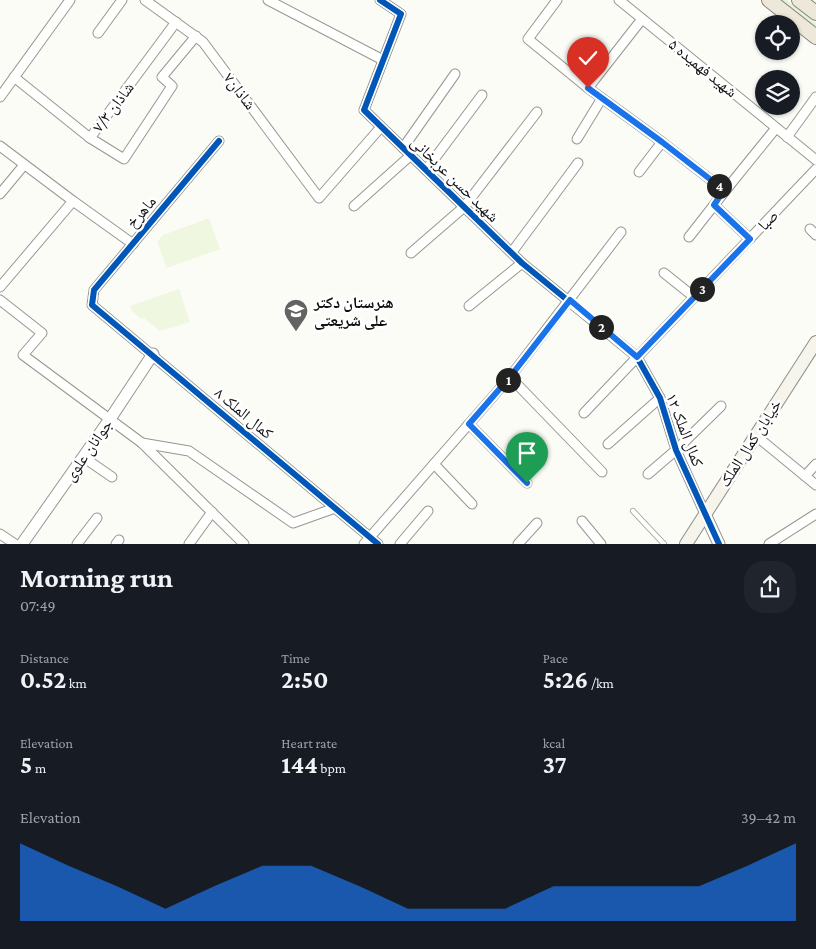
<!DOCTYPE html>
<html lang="en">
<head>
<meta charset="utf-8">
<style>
	body { margin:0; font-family:"Crimson Pro","Noto Naskh Arabic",serif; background:#20242c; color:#f1f3f6; height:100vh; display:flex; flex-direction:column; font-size:19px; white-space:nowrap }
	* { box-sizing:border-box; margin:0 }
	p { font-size:16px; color:#9ea1a6 }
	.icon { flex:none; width:28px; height:28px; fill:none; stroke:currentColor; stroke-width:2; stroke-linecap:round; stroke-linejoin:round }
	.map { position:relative; height:544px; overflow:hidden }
	.details { display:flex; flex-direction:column; background:#171b24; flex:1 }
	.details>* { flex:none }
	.controls { position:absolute; left:755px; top:15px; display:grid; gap:10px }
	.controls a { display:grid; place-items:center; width:45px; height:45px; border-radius:50%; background:#171b24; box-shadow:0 1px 4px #0004; font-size:25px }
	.pin { position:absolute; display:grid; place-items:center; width:42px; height:42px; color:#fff; margin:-51px -21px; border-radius:50% 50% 50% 0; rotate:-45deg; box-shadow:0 0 5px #0007 }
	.pin .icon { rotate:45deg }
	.km { position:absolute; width:25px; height:25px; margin:-12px; border-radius:50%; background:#222; color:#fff; font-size:14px; line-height:25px; text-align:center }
	.round { display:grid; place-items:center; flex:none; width:52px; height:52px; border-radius:20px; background:#20242c }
	.summary { display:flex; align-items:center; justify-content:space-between; height:85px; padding:0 20px }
	h1 { font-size:28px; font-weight:700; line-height:38px }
	.stats { display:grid; grid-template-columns:repeat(3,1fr); gap:8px; height:85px; padding:5px 20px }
	.stats div { display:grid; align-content:center }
	.stats b { font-size:25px; font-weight:700 }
	.stats small { font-size:14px; font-weight:400 }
	.stats p { font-size:14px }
	.chart { height:140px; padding:10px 20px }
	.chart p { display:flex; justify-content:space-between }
	.chart svg { width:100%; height:90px; margin-top:5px; fill:#1a73e8; opacity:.7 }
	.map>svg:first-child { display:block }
</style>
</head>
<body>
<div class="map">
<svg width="816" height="544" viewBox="0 0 816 544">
	<rect width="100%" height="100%" fill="#fcfcf7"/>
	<!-- grass -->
	<path fill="#e6f3d6" d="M779,0H787L816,23V29Z"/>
	<!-- pitch -->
	<g fill="#f0f7e0">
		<path d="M209,218L220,249L167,268L157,242L163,235Z"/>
		<path d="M179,289L190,322L160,331L144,318L142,319L133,312L130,306Z"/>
	</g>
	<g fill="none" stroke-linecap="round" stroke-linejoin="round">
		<defs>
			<path id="service" d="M633,511L664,544"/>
			<g id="minor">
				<path d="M145,0L203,42L319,198L381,127"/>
				<path d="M268,0L383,60"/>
				<path d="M380,0L401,14L364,110L522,263L637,357L660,398L676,450L705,514"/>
				<path d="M557,0L528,39L588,88L662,142L725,191"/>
				<path d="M619,0L816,160"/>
				<path d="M98,33L122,0"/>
				<path d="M14,77L90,138L176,22"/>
				<path d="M588,88L642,19"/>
				<path d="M0,97L70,0"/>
				<path d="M787,137L816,97"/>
				<path d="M90,138L124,159L172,86L162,77L196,36"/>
				<path d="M577,139L602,98"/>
				<path d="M219,141L94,290L92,305L378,544"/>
				<path d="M0,146L73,201L133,244"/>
				<path d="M403,148L455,74"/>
				<path d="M426,170L482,95"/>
				<path d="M639,172L662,142"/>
				<path d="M0,194L24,165"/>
				<path d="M714,205L750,239"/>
				<path d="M354,206L411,155"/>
				<path d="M810,229L816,235"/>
				<path d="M689,237L725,191L776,128"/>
				<path d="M512,252L578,163"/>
				<path d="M411,253L464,207L537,112"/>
				<path d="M664,273L694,297"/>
				<path d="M0,287L73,201"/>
				<path d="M0,300L42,333L23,355L142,443L244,544"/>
				<path d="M469,306L522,263"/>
				<path d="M510,377L602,472"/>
				<path d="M584,413L816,169"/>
				<path d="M469,424L527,483"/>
				<path d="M755,435L816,485"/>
				<path d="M142,443L189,451L293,523L335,508"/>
				<path d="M608,444L660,398"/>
				<path d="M83,457L112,477"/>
				<path d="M434,464L472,504"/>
				<path d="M648,474L676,450L721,406"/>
				<path d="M805,476L816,464"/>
				<path d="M582,521L601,544"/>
				<path d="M0,534L15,544"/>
				<path d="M77,544L97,518"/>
				<path d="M116,544L119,540"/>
				<path d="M189,544L212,512"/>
				<path d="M364,544L510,377L621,232"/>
				<path d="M400,544L428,511"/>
				<path d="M518,544L537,523"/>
				<path d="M769,544L816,514"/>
			</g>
			<g id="tertiary">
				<path d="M705,514L719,544"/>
				<path d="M22,544L110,419L153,354"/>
			</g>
			<path id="secondary" d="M686,544L816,342"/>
			<g id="primary">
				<path d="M769,0L816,37"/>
				<path d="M799,0L816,13"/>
			</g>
		</defs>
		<!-- service casing -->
		<use href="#service" stroke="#969694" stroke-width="6"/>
		<!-- minor casing -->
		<use href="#minor" stroke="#969694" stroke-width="11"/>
		<!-- tertiary casing -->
		<use href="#tertiary" stroke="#969694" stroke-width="13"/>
		<!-- secondary casing -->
		<use href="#secondary" stroke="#8d8d8b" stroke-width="14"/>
		<!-- primary casing -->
		<use href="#primary" stroke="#848481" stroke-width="16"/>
		<!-- service -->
		<use href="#service" stroke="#fffffe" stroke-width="4.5"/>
		<!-- minor -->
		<use href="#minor" stroke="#fffffe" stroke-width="9"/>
		<!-- tertiary -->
		<use href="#tertiary" stroke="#fffffe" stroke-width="11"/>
		<!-- secondary -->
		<use href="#secondary" stroke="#f6f4eb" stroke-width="12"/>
		<!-- primary -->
		<use href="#primary" stroke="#eee8da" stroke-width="14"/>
		<defs>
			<g id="cycleway">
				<path d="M380,0L401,14L364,110L522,263L637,357L660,398L676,450L719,544"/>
				<path d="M219,141L94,290L92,305L378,544"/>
			</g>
		</defs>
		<!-- cycleway casing -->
		<use href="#cycleway" stroke="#fff" stroke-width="9"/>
		<!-- cycleway -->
		<use href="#cycleway" stroke="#0057b8" stroke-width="6"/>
	</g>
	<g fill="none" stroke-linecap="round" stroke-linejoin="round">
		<defs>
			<path id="route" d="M527,483L469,424L510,377L570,300L637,357L750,239L714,205L724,190L662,142L588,88"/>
		</defs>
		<!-- route casing -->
		<use href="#route" stroke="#fff" stroke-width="10"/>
		<!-- route -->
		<use href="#route" stroke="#1a73e8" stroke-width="6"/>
	</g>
	<!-- icons -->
	<defs>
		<symbol id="school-pin" viewBox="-11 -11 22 30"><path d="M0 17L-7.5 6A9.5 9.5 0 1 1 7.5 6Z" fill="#636361" stroke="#fff"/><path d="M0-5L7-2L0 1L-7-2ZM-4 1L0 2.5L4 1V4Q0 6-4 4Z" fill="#fff"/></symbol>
	</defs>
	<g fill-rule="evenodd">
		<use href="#school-pin" x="282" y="297" width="28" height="38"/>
	</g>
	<g text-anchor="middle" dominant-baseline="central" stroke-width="5" stroke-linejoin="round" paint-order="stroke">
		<!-- street labels -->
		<g font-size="16" fill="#101010" stroke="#fff">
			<text transform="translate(703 68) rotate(39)">شهید فهمیده ۵</text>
			<text transform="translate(240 91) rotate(53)">شاذان۷</text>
			<text transform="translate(113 107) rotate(-53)">شاذان ۷/۳</text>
			<text transform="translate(455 179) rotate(44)">شهید حسن عربخانی</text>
			<text transform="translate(141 212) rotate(-50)">ماهرخ</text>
			<text transform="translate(768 220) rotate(-46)">صبا</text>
			<text transform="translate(244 413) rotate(40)">کمال الملک ۸</text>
			<text transform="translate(685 430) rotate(69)">کمال الملک ۱۲</text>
			<text transform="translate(750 443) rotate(-57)">خیابان کمال الملک</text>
			<text transform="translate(88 450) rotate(-55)">جوانان علوی</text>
		</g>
		<!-- poi labels -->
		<g font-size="16" font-weight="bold" fill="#101010" stroke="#fff" text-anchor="start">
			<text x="314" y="302">هنرستان دکتر<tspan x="314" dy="18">علی شریعتی</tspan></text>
		</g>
	</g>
</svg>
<div class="controls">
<a><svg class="icon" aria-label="locate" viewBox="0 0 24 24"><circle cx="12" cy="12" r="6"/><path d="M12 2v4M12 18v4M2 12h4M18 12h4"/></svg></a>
<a><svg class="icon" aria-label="layers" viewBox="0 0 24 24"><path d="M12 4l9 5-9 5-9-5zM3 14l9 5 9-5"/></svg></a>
</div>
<div class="pin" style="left:527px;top:483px;background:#1e9e55"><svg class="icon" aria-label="arrive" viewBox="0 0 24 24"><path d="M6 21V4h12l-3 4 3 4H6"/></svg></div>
<div class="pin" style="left:588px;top:88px;background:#d93025"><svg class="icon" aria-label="check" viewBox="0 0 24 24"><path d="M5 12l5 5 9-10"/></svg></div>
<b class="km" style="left:508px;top:380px">1</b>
<b class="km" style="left:601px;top:327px">2</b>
<b class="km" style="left:702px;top:289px">3</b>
<b class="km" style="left:719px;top:186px">4</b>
</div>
<section class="details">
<div class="summary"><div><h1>Morning run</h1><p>07:49</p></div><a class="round"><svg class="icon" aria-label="share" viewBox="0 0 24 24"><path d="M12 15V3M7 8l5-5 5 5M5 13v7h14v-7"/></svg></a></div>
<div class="stats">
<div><p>Distance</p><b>0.52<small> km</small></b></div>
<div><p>Time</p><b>2:50</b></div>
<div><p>Pace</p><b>5:26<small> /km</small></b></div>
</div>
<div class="stats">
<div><p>Elevation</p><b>5<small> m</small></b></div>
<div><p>Heart rate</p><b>144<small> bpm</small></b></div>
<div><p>kcal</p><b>37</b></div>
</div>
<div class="chart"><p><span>Elevation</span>39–42 m</p>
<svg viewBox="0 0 160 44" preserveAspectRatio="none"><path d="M0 44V6L10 17L20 27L30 38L40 27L50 17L60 17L70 27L80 38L90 38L100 38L110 27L120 27L130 27L140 27L150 17L160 6V44z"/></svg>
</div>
</section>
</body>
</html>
